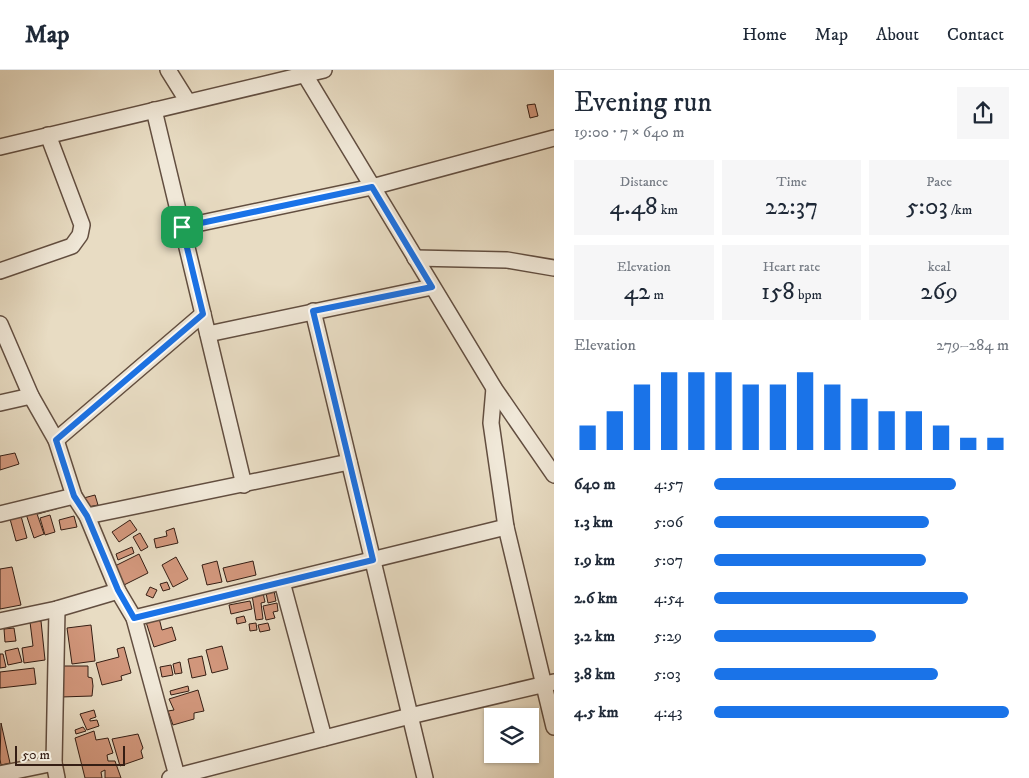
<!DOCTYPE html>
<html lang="en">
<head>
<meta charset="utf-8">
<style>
	body { margin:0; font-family:"IM FELL DW Pica",serif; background:#f6f6f7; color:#1f2937; height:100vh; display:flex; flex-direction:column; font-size:19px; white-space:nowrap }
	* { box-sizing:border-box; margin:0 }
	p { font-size:16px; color:#747a83 }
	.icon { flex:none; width:28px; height:28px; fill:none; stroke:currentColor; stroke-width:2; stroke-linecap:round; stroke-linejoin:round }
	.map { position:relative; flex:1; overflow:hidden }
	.side { display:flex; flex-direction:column; background:#fff; width:475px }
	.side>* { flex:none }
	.controls { position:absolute; left:484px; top:638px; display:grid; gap:10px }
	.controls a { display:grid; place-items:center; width:55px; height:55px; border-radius:0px; background:#fff; box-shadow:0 1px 4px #0004; font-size:25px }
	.scale { position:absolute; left:15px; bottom:12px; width:110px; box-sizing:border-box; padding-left:5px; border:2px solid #351e14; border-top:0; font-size:14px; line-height:18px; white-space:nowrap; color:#351e14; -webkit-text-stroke:4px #f0e8d8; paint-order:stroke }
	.pin { position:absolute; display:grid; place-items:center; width:42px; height:42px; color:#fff; margin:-21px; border-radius:10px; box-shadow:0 2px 8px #0006 }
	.round { display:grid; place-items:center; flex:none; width:52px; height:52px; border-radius:0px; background:#f6f6f7 }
	.overview { display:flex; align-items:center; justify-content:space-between; height:85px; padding:0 20px }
	h1 { font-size:28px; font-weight:600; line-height:38px }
	.stats { display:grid; grid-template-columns:repeat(3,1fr); gap:8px; height:85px; padding:5px 20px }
	.stats div { display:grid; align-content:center; border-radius:0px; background:#f6f6f7; text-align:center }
	.stats b { font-size:25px; font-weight:600 }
	.stats small { font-size:14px; font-weight:400 }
	.stats p { font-size:14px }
	.chart { height:140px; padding:10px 20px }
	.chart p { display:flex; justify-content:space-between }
	.chart svg { width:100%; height:90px; margin-top:5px; stroke:#1a73e8; stroke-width:6 }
	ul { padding:0 20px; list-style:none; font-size:16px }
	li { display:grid; grid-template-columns:80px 60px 1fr; align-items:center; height:38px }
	li i { height:12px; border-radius:6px; background:#1a73e8 }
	header { display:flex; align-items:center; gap:30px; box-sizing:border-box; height:70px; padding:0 25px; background:#fff; border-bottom:1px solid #e0e1e3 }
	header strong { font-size:24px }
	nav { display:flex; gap:28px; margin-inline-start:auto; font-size:18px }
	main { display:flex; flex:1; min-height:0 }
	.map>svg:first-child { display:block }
</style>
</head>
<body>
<header>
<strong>Map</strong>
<nav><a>Home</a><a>Map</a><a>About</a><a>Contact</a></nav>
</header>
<main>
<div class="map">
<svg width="554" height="708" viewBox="0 0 554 708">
	<rect width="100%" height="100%" fill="#e8dcc3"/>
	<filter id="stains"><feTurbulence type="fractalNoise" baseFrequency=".004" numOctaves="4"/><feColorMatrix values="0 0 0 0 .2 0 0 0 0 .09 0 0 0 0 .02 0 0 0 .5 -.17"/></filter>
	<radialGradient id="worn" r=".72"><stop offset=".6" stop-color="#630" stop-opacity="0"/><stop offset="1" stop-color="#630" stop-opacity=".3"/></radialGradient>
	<!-- building -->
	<g fill="#d2977c" stroke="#351e14">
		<path d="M535,34L538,46L530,48L527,35Z"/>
		<path d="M15,383L19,394L0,400V386Z"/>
		<path d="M95,425L98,435L83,438L80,429Z"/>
		<path d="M57,432L59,438L38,444L37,438Z"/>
		<path d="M35,438L44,464L34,468L25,441Z"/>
		<path d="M50,445L55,462L45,465L40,448Z"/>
		<path d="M21,446L27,468L16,471L10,449Z"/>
		<path d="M74,446L77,457L61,460L59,450Z"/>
		<path d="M130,450L137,460L119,472L112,462Z"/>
		<path d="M174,458L178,473L156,478L154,469L167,466L166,461Z"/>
		<path d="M140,463L148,477L141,481L133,467Z"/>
		<path d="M132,477L134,483L118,490L116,484Z"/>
		<path d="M139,484L148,503L122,516L113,497Z"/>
		<path d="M176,487L188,509L173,517L162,495Z"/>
		<path d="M217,491L222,512L207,515L202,495Z"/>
		<path d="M253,491L256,505L227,512L223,498Z"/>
		<path d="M12,497L21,535L0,539V499Z"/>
		<path d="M167,512L170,519L163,521L160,514Z"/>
		<path d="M150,517L157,520L153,528L146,525Z"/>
		<path d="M274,521L276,531L268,533L266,523Z"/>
		<path d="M263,523L265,532L261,533L263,549L256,550L252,525Z"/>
		<path d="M250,531L252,539L231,544L229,535Z"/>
		<path d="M277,533L278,541L273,542L275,548L266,550L263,536Z"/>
		<path d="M244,546L246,552L237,554L236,548Z"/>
		<path d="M159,548L162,560L172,557L176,570L154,577L146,552Z"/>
		<path d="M41,551L45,590L24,593L22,578L33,576L30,552Z"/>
		<path d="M256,553L257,560L250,561L249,554Z"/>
		<path d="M268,553L270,560L260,562L258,555Z"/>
		<path d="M91,555L95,591L72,594L67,558Z"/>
		<path d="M14,558L16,571L5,572L4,559Z"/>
		<path d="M222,576L228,599L212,603L206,580Z"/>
		<path d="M124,577L131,603L121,606L122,610L102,615L96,593L119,587L117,579Z"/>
		<path d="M18,578L22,592L8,595L5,581Z"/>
		<path d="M0,584H3L6,597L0,598Z"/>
		<path d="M202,586L206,605L192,608L188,589Z"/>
		<path d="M180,592L182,603L175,604L173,594Z"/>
		<path d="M171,595L173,605L162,607L160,597Z"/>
		<path d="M62,596H88V607L92,608L93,616L92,626L61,627Z"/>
		<path d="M34,598L36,614L0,618V602Z"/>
		<path d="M188,616L189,621L171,625L170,621Z"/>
		<path d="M198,620L204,641L194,643V649L173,655L168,641L174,640L169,629Z"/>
		<path d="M94,640L96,647L90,649V651L97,650L99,656L87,660L80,644Z"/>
		<path d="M1,653L10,693L1,695L0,689Z"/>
		<path d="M83,657L86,661L76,664L75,660Z"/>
		<path d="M94,661L96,670L108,668L113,683L107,685L108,691H115L121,708H105V700L101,702L102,708H85L75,668Z"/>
		<path d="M138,664L143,678L141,681L143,688L120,696L112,669Z"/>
	</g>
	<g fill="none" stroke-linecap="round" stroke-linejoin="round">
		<defs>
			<g id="minor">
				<path d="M168,0L188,32"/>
				<path d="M302,0L494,318L554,405"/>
				<path d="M154,40L244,415"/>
				<path d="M0,77L324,0"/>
				<path d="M182,157L372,117L554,68"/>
				<path d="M415,188L507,190L554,198"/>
				<path d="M0,201L72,176L80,165L82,155L48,65"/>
				<path d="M313,241L425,708"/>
				<path d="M0,254L31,326L56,370L74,426L87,446L118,521L134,548L177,706"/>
				<path d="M208,264L432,217"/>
				<path d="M494,318L491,353L506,457L554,657"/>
				<path d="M0,333L31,326"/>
				<path d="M56,370L203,244"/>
				<path d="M0,444L74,426"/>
				<path d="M87,446L349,392"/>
				<path d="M282,512L324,668"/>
				<path d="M57,539L54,693L57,708"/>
				<path d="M134,548L506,457"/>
				<path d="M0,551L57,539L118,521"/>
				<path d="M0,704L54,693"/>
				<path d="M170,708L410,646L554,612"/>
			</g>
		</defs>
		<!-- minor casing -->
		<use href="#minor" stroke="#624e40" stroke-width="18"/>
		<!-- minor -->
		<use href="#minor" stroke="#f0e8d8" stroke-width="15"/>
	</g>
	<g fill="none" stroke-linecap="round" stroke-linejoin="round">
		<defs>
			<path id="route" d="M372,117L432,217L313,241L373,490L134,548L118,520L87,446L74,426L56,370L203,244L182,157Z"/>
		</defs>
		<!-- route casing -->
		<use href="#route" stroke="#fff" stroke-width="10"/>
		<!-- route -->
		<use href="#route" stroke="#1a73e8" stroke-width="6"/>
	</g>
	<rect width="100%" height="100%" filter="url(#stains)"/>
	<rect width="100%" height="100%" fill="url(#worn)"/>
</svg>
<div class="controls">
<a><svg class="icon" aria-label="layers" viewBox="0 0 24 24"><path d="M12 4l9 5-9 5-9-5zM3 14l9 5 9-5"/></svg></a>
</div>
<div class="scale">50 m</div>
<div class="pin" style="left:182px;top:157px;background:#1e9e55"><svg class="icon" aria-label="arrive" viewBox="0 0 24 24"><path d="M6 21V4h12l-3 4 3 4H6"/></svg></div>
</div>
<section class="side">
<div class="overview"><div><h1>Evening run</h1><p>19:00 · 7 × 640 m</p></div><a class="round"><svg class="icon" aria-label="share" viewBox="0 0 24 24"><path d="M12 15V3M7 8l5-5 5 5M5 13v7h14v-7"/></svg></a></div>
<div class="stats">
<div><p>Distance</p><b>4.48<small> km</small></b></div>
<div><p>Time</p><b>22:37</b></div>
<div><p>Pace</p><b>5:03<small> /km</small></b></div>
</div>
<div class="stats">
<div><p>Elevation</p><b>42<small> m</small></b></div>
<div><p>Heart rate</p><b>158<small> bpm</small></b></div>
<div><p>kcal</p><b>269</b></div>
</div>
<div class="chart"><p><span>Elevation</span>279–284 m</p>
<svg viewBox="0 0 160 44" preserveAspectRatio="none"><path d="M5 44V32M15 44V25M25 44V12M35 44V6M45 44V6M55 44V6M65 44V12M75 44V12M85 44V6M95 44V12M105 44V19M115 44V25M125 44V25M135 44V32M145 44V38M155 44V38"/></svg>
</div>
<ul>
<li><b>640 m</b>4:57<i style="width:82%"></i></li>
<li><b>1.3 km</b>5:06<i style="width:73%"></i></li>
<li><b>1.9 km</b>5:07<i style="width:72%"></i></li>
<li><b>2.6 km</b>4:54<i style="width:86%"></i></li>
<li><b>3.2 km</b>5:29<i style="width:55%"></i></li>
<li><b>3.8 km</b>5:03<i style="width:76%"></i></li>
<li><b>4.5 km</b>4:43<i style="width:100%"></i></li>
</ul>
</section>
</main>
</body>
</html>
